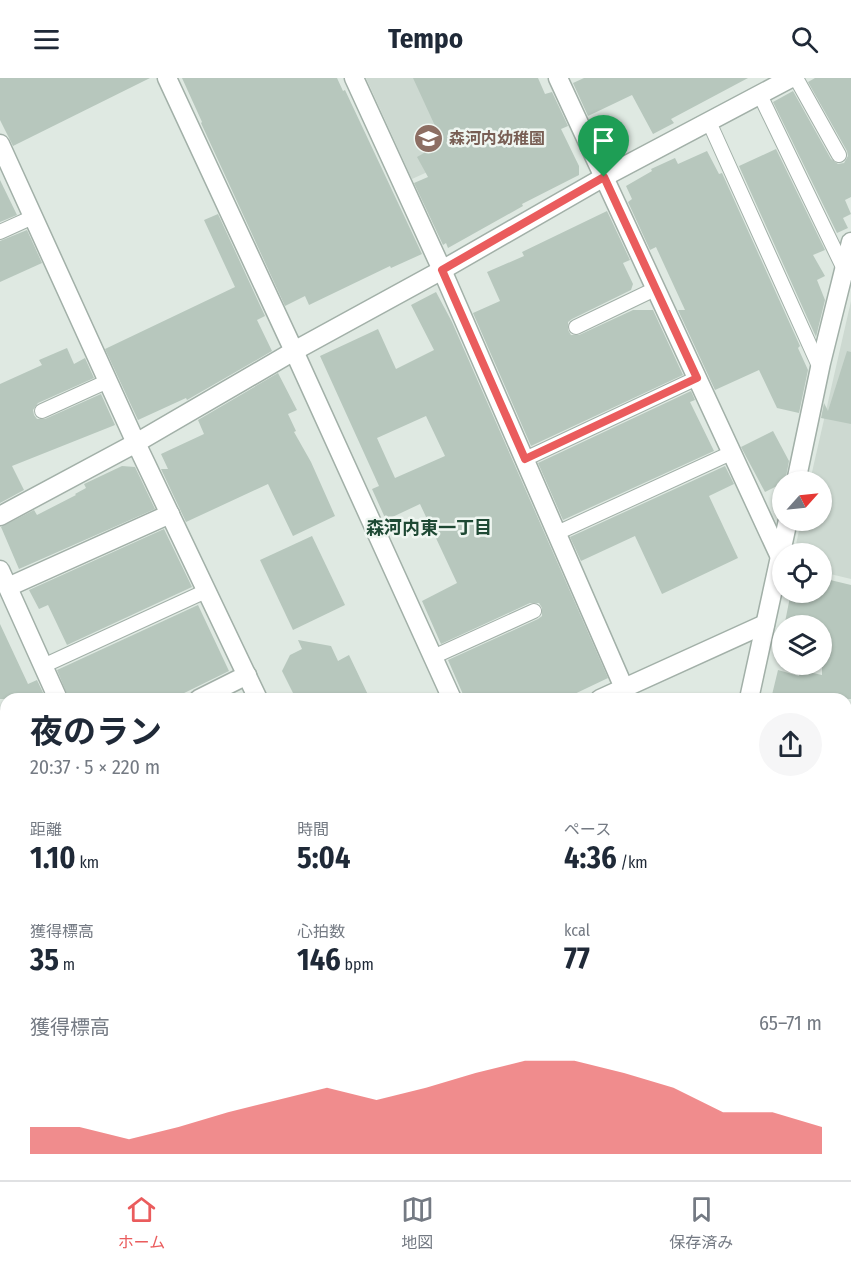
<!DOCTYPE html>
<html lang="ja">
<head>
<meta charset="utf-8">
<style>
	body { margin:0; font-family:"Fira Sans Condensed","Noto Sans JP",sans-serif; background:#f6f6f7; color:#1f2937; height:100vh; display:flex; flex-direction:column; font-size:22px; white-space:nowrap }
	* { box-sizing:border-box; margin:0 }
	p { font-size:20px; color:#747a83 }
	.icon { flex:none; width:33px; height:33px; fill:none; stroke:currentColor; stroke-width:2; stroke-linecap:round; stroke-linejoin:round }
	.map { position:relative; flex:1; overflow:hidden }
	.drawer { position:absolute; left:0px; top:615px; width:852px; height:488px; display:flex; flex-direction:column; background:#fff; border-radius:18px 18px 0 0; box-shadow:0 2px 4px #0004 }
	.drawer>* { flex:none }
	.needle { width:39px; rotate:63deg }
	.controls { position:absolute; left:772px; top:393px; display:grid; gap:12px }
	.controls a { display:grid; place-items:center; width:60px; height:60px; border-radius:50%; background:#fff; box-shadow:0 2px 4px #0004; font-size:30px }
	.pin { position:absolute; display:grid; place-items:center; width:51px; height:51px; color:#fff; margin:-62px -26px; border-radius:50% 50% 50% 0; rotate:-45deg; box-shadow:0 0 6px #0007 }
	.pin .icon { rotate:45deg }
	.round { display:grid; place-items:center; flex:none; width:63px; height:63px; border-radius:32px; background:#f6f6f7 }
	.headline { display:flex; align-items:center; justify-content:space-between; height:102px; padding:0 30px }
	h1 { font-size:33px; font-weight:700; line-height:45px }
	.figures { display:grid; grid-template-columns:repeat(3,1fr); gap:9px; height:102px; padding:6px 30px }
	.figures div { display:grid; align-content:center }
	.figures b { font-size:30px; font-weight:700 }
	.figures small { font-size:16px; font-weight:400 }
	.figures p { font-size:16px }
	.chart { height:168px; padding:12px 30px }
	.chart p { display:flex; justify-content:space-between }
	.chart svg { width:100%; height:108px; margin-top:6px; fill:#ea5c5d; opacity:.7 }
	header { display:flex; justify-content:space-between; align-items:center; height:78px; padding:0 30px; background:#fff; font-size:27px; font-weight:700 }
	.tab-bar { display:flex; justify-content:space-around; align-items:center; height:84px; border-top:2px solid #e0e1e3; background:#fff; font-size:16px; color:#747a83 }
	.tab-bar a { display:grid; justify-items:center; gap:3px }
	.tab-bar .active { color:#ea5c5d }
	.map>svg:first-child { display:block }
</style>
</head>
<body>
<header><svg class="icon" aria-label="menu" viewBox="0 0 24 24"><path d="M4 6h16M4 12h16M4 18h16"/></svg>Tempo<svg class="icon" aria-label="search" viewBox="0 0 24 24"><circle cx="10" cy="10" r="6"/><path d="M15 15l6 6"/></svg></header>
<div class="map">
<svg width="851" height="1102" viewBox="0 0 851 1102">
	<rect width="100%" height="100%" fill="#dfe9e2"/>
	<!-- built -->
	<g fill="#cdd9d1">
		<path d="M366,0H480L482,69L412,101Z"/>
		<path d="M851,223V501L822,494V476H794L801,443L822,442V404L810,403Z"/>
	</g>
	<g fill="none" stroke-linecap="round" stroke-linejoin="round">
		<!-- river -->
		<g stroke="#89ccc6" stroke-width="44">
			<path d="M846,1060L851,1047"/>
			<path d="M830,1102L832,1096"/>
		</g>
	</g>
	<!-- building -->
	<g fill="#b7c7bd" fill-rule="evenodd">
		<path d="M0,0H150L13,68L0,42Z"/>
		<path d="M182,0H337L343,13L345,12L422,176L391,190L390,188L309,227L305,218L285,228L201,45L202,44Z"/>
		<path d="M413,0H538L545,16L552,14L568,48L561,51L579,88V97L522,126L523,128L448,170L446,165L443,167L414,105L428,99L417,79L424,75L416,61L436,50Z"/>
		<path d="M584,0H748L671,41L674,45L653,56L632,17L588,38L573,5Z"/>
		<path d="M815,0H851V119L845,122L851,136L843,140L848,150L837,155L773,24L793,13L831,81L838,86L844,85L848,78L847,73L808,4Z"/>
		<path d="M776,71L825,172L813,177L825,198L817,202L825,222L816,259L739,88Z"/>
		<path d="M707,73L719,96L722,95L800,268L798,270L808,292L799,335L777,330L759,292L715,312L678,232H685L656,169L650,172L628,124L632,121L626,108L652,93L651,91L675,80L678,86Z"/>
		<path d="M0,102L17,137L0,144Z"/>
		<path d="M607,133L630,182L623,185L633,206L631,212L572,241L568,244V252L571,257H579L633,232H653L683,297L531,368L473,235L500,223L487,194L524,178L522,174Z"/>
		<path d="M218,136L265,238L257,242L272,273L187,322L186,320L138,342L105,271L235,209L204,142Z"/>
		<path d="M27,152L42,185L0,204V163Z"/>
		<path d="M436,214L452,244L608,600L564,621H465L448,582L538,541L542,538V530L539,525H530L441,566L422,523L457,505L420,426L386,442L372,411L379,408L320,278L378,251L396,291L434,272L411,227ZM426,338L445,378L395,400L377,360Z"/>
		<path d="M67,270L74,286L85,280L94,300L38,325L33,332L34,337L37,341H45L101,316L115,347L12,388L24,412L0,425V306L42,287L39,282Z"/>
		<path d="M847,273L851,274V346L821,340L824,325L828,333Z"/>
		<path d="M278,295L297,332L288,336L296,353L294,354L311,384L335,438L293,458L268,406L186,444L161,391H168L161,376L204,356L198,342Z"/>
		<path d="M691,313L695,322L690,324L714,373L563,442L538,385Z"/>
		<path d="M773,353L789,383L785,404L765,414L741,369Z"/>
		<path d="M122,388L135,389L155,431L19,491L1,449L34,432L37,437L76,417L75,416L86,410L84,406Z"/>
		<path d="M725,388L734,406L709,418L738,480L662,516L635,458L581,483L570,459Z"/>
		<path d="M164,451L192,509L67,567L48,527L39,531L29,512Z"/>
		<path d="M312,458L345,527L293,552L260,482Z"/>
		<path d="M822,500L851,507V621H771L778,592L799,598L800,592L822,597V548H802L785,544L791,514H822Z"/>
		<path d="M198,527L229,593L172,621H69L57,592Z"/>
		<path d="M0,546L28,606L37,602L46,621H0Z"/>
		<path d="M298,562L331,568L338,583L349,577L370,621H296L282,593L290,577L302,571Z"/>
	</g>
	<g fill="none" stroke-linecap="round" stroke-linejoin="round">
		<defs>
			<g id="service">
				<path d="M796,0L839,77"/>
				<path d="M760,17L844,191"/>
				<path d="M709,44L820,290"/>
				<path d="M0,154L33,139"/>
				<path d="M576,249L655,211"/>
				<path d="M42,333L108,303"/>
				<path d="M525,381L697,300"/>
				<path d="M557,455L731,375"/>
				<path d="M433,579L534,533"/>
				<path d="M43,588L206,513"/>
				<path d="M846,660L851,662"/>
				<path d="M846,931L851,933"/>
				<path d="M599,1096L601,1102"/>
				<path d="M662,1096L675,1102"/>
				<path d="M767,1102L769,1097"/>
			</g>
			<g id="minor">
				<path d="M167,0L294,273L452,621"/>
				<path d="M354,0L442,192L624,610"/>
				<path d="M558,0L780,479"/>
				<path d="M0,66L136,365L258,621"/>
				<path d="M796,404L821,285L851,164"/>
				<path d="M0,438L136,365L294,273L442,192L604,99L791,0"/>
				<path d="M0,492L58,621"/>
				<path d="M8,509L170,436"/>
				<path d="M199,621L247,597"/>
				<path d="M600,621L765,546"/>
				<path d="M749,621L788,442"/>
				<path d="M0,894L6,891"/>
				<path d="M271,1096L273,1102"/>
				<path d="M480,1096L482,1102"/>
				<path d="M638,1102L639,1096"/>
			</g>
		</defs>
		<!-- service casing -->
		<use href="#service" stroke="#a2b0a8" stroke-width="16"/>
		<!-- minor casing -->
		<use href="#minor" stroke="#a2b0a8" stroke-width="21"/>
		<!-- service -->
		<use href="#service" stroke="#fff" stroke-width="14"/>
		<!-- minor -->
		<use href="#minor" stroke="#fff" stroke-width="18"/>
	</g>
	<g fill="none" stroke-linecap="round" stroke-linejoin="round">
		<defs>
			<path id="route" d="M604,99L697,300L525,381L442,192Z"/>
		</defs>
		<!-- route casing -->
		<use href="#route" stroke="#fff" stroke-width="12"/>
		<!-- route -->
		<use href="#route" stroke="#ea5c5d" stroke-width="8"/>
	</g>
	<!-- icons -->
	<defs>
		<symbol id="school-disc" viewBox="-11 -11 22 22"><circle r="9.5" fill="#8d6e63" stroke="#eff6f1"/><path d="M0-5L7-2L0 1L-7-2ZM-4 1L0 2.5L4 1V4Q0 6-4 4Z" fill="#fff"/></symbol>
	</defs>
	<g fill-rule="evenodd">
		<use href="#school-disc" x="412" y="44" width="33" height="33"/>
	</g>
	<g text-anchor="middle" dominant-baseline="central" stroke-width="5" stroke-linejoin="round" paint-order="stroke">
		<!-- education labels -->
		<g font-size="16" font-weight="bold" fill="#785e54" stroke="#eff6f1" text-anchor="start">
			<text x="449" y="60">森河内幼稚園</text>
		</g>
		<!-- neighbourhood labels -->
		<g font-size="18" font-weight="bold" fill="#1e4934" stroke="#eff6f1">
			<text x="429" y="450">森河内東一丁目</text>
		</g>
	</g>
</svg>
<div class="controls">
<a><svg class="needle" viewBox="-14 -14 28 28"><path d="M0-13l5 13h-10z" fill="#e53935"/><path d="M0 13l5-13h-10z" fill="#747a83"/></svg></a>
<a><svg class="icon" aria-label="locate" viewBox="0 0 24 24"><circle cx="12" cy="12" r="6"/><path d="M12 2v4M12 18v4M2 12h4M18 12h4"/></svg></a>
<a><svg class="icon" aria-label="layers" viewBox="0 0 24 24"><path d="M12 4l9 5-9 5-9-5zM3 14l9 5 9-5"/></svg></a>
</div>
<div class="pin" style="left:604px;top:99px;background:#1e9e55"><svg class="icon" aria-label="arrive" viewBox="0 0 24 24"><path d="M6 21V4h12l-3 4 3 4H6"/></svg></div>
<section class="drawer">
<div class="headline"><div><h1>夜のラン</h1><p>20:37 · 5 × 220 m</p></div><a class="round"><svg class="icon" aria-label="share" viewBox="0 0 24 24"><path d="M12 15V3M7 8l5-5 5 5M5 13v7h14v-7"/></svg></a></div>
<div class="figures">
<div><p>距離</p><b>1.10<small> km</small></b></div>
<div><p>時間</p><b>5:04</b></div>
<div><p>ペース</p><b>4:36<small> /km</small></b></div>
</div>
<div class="figures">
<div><p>獲得標高</p><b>35<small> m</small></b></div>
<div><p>心拍数</p><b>146<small> bpm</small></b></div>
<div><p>kcal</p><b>77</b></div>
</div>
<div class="chart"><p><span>獲得標高</span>65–71 m</p>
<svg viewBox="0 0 160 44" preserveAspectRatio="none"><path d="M0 44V33L10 33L20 38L30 33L40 27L50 22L60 17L70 22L80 17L90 11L100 6L110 6L120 11L130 17L140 27L150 27L160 33V44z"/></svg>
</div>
</section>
</div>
<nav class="tab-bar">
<a class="active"><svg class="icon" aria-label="home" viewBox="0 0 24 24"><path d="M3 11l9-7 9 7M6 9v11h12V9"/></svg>ホーム</a>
<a><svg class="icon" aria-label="map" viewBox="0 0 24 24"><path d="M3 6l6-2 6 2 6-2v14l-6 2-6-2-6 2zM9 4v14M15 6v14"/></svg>地図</a>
<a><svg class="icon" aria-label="saved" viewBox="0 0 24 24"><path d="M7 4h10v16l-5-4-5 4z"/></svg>保存済み</a>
</nav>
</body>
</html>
